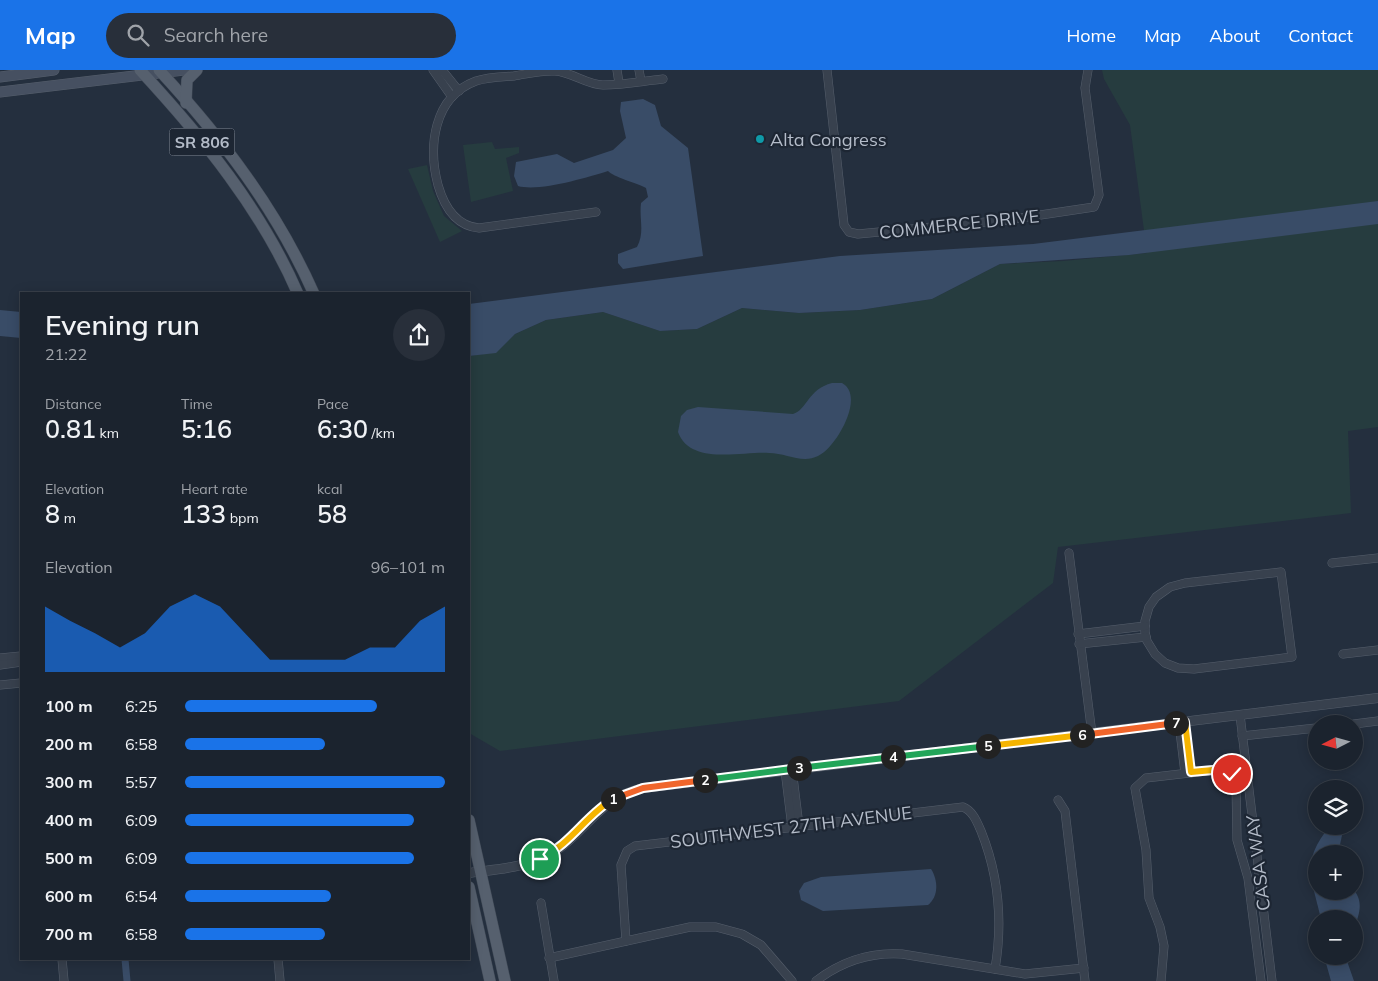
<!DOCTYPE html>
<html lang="en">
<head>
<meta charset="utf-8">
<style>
	body { margin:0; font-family:Mulish,sans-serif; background:#282f3a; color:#f1f3f6; height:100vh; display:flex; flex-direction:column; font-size:19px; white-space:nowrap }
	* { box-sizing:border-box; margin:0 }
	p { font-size:16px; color:#a0a4aa }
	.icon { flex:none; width:28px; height:28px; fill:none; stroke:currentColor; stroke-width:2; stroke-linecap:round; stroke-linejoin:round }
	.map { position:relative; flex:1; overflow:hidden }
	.panel { position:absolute; left:20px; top:222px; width:450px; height:668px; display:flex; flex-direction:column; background:#1b232e; border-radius:0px; box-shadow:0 2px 12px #0003,0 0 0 1px #39404a }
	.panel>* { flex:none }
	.needle { width:32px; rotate:264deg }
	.tools { position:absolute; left:1308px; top:645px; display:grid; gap:10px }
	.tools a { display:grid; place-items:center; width:55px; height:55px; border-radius:50%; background:#1b232e; box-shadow:0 2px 12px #0003,0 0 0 1px #39404a; font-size:25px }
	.pin { position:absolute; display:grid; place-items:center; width:42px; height:42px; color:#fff; margin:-21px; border:2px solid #fff; border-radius:50%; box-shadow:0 1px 5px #0007 }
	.km { position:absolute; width:25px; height:25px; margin:-12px; border-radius:50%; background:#222; color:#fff; font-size:14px; line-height:25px; text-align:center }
	.round { display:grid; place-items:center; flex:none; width:52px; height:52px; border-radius:26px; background:#282f3a }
	.overview { display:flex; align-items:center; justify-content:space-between; height:85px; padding:0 25px }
	h1 { font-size:28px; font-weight:600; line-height:38px }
	.metrics { display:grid; grid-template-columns:repeat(3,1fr); gap:8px; height:85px; padding:5px 25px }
	.metrics div { display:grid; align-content:center }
	.metrics b { font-size:25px; font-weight:600 }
	.metrics small { font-size:14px; font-weight:400 }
	.metrics p { font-size:14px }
	.chart { height:140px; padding:10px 25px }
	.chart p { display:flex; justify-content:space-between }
	.chart svg { width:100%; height:90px; margin-top:5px; fill:#1a73e8; opacity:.7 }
	ul { padding:0 25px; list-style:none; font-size:16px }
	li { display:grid; grid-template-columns:80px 60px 1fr; align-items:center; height:38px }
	li i { height:12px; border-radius:6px; background:#1a73e8 }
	header { display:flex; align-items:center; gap:30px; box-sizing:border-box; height:70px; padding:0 25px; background:#1a73e8; color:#fff }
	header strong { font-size:24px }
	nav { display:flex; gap:28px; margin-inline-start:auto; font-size:18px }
	.search { width:350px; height:45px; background:#282f3a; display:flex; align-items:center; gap:12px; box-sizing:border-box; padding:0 18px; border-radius:28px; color:#a0a4aa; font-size:19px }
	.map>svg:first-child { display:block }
</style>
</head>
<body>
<header>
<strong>Map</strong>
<div class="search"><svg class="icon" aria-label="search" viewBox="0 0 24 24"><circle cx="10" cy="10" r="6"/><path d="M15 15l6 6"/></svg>Search here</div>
<nav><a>Home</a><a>Map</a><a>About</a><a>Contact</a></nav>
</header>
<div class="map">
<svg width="1378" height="911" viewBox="0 0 1378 911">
	<rect width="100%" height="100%" fill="#242f3e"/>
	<!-- green -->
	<g fill="#263c3f">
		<path d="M1102,0H1378V357L1348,361L1351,443L1058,477L1053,513L899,631L500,681L469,663V286L496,282L515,264L546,250L603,242L660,261L697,259L742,238L799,243L860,240L932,229L1000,194L1063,191L1147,183L1130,55L1104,9Z"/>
		<path d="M492,72L495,79L519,77V83L506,88L513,121L471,132L463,75Z"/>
		<path d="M427,95L433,121L444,146L462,161L440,172L408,99Z"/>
	</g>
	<!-- water -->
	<g fill="#394c67">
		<path d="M643,29L655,35L661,56L688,78L703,186L623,199L618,193V184L637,177C645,162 639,150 641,133L648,127L646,118C637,113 613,107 608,101C585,108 539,122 518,116L514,106L516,92L557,84L574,93L613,80L626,68L620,41L621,32Z"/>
		<path d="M1378,131V154L1129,185L1000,194L932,229L860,240L799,243L742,238L697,259L660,261L603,242L546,250L515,264L496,283L469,286V234L840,186L1033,174Z"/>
		<path d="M0,240L21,242V268L0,266Z"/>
		<path d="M832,313H842C866,326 836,378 818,386C802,394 786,383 769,383C743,381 690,396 678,362L681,346L687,340L698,337L793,344C807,340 808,319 832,313Z"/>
		<path d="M1330,756H1344L1338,784H1316V821L1354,820C1364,833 1359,845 1354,859V849H1321C1312,808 1300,792 1330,756Z"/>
		<path d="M931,799C938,810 939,826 928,835L823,841L801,830L799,821L804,813L821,807Z"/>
		<path d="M1324,886H1348L1347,891L1354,911H1331Z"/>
	</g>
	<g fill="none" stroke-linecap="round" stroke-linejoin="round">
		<!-- canal -->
		<path stroke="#394c67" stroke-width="7" d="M125,889L127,911"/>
		<defs>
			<g id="minor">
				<path d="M433,0L452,27"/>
				<path d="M442,0L459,21"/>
				<path d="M617,0L619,13"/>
				<path d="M639,0L641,11"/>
				<path d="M827,0L844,155L849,162L858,164L1007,150L1094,137L1099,125L1085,18L1088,0"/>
				<path d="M596,142L479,158C456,156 444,136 438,115C428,77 433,27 476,11C488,7 501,7 514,6C527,4 542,0 555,1C572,2 587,15 603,15C623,15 643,11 663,9"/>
				<path d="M1069,483L1092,664"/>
				<path d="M1332,493L1378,488"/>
				<path d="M1281,502L1292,587L1194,599L1178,598L1165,593L1155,584L1147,571L1145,562V551L1149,537L1156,527L1170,517L1185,513Z"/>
				<path d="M1078,564L1145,556"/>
				<path d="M1079,574L1146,567"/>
				<path d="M1343,584L1378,580"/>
				<path d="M0,588L21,586"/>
				<path d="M0,595L21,592"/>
				<path d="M0,615L21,613"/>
				<path d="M1240,645L1272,911"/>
				<path d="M1185,652L1191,703"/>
				<path d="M1179,653L1185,703"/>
				<path d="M1354,654L1378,651"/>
				<path d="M1242,666L1316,658"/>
				<path d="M792,699L799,756"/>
				<path d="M785,700L792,757"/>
				<path d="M1058,730L1065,741L1085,911"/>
				<path d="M541,833L554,911"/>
				<path d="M626,871L621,795L627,781L635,776L963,737C973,741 977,752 981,761C999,806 1003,851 995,899"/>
				<path d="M549,888L690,857H716L742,864L761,875L792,911"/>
				<path d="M62,889L64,911"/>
				<path d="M278,889L280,911"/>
				<path d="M816,911C842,891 870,882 902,884L1025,904L1084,898"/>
				<path d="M1161,911L1164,876L1160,857L1149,828L1146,780L1135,718L1146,708L1224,699L1232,704L1236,712L1237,770L1248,808L1261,911"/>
			</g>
			<path id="tertiary" d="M469,803C498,799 528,798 554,782C589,759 597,729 643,718L1378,628"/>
			<g id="secondary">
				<path d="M0,7L54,0"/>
				<path d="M0,22L184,0"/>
			</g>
			<g id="primary">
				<path d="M140,0C202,67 262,140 298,224"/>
				<path d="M159,0C221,67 277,140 314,224"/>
				<path d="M186,33L187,10L197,0"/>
				<path d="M469,750L505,911"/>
				<path d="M469,817L490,911"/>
			</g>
		</defs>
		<!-- minor casing -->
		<use href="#minor" stroke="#565f6c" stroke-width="9"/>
		<!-- tertiary casing -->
		<use href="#tertiary" stroke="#565f6c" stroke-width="10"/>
		<!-- secondary casing -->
		<use href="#secondary" stroke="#565f6c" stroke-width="11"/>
		<!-- primary casing -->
		<use href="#primary" stroke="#414a57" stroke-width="12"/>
		<!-- minor -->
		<use href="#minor" stroke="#38414e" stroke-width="8"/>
		<!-- tertiary -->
		<use href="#tertiary" stroke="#38414e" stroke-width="9"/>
		<!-- secondary -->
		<use href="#secondary" stroke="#465061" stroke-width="10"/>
		<!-- primary -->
		<use href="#primary" stroke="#56606e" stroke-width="11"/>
	</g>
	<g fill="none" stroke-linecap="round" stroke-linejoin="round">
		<defs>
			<path id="split-1" d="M540,789C572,773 586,745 613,729"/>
			<path id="split-2" d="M613,729L643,718L705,710"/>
			<path id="split-3" d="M705,710L799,698"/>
			<path id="split-4" d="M799,698L893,687"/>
			<path id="split-5" d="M893,687L988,676"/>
			<path id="split-6" d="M988,676L1082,665"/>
			<path id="split-7" d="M1082,665L1176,653"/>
			<path id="split-8" d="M1176,653L1185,652L1191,702L1224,699L1232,704"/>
		</defs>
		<!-- split-1 casing -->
		<use href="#split-1" stroke="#fff" stroke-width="10"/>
		<!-- split-2 casing -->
		<use href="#split-2" stroke="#fff" stroke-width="10"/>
		<!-- split-3 casing -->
		<use href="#split-3" stroke="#fff" stroke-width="10"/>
		<!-- split-4 casing -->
		<use href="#split-4" stroke="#fff" stroke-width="10"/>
		<!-- split-5 casing -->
		<use href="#split-5" stroke="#fff" stroke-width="10"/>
		<!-- split-6 casing -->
		<use href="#split-6" stroke="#fff" stroke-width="10"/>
		<!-- split-7 casing -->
		<use href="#split-7" stroke="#fff" stroke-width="10"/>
		<!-- split-8 casing -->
		<use href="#split-8" stroke="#fff" stroke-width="10"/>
		<!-- split-1 -->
		<use href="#split-1" stroke="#f5b400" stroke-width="6"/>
		<!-- split-2 -->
		<use href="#split-2" stroke="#f0652b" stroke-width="6"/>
		<!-- split-3 -->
		<use href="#split-3" stroke="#22a559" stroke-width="6"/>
		<!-- split-4 -->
		<use href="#split-4" stroke="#22a559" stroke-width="6"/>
		<!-- split-5 -->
		<use href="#split-5" stroke="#22a559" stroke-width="6"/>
		<!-- split-6 -->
		<use href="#split-6" stroke="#f5b400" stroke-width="6"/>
		<!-- split-7 -->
		<use href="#split-7" stroke="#f0652b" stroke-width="6"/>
		<!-- split-8 -->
		<use href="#split-8" stroke="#f5b400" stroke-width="6"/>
	</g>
	<!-- markers -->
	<circle fill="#0f9aa8" stroke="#1d2633" stroke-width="2" cx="760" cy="69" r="5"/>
	<g text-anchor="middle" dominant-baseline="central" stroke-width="4.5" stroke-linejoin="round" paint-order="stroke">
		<!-- shield labels -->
		<rect fill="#1d2633" stroke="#878f9c" stroke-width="1" x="169.5" y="58.5" width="65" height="27" rx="4"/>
		<g font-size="16" font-weight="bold" fill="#b4bcc9">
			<text x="202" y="72">SR 806</text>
		</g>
		<!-- poi labels -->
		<g font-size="18" fill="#b4bcc9" stroke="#1d2633" text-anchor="start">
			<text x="770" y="69">Alta Congress</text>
		</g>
		<!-- street labels -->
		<g font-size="18" fill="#b4bcc9" stroke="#1d2633">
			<text transform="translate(959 154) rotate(-6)">COMMERCE DRIVE</text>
			<text transform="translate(791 757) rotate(-7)">SOUTHWEST 27TH AVENUE</text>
			<text transform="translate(1258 793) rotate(-97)">CASA WAY</text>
		</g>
	</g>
</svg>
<div class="tools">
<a><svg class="needle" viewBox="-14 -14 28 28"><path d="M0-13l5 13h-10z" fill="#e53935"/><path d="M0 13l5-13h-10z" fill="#a0a4aa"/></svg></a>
<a><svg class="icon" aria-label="layers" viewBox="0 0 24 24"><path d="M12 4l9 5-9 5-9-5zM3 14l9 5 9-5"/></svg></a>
<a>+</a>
<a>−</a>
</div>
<div class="pin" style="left:540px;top:789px;background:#1e9e55"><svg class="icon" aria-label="arrive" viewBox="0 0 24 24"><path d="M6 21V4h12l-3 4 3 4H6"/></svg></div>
<div class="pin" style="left:1232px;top:704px;background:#d93025"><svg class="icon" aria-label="check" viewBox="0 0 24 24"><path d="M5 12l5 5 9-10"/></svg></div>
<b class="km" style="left:613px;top:729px">1</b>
<b class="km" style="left:705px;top:710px">2</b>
<b class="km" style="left:799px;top:698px">3</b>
<b class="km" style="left:893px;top:687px">4</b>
<b class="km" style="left:988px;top:676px">5</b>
<b class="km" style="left:1082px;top:665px">6</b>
<b class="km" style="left:1176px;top:653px">7</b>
<section class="panel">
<div class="overview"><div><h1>Evening run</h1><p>21:22</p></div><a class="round"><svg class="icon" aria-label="share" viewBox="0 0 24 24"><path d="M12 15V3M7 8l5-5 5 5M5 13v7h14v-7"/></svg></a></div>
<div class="metrics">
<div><p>Distance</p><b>0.81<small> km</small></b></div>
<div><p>Time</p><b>5:16</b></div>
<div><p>Pace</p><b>6:30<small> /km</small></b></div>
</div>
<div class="metrics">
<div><p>Elevation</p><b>8<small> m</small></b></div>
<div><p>Heart rate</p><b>133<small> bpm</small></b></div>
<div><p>kcal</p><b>58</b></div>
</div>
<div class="chart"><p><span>Elevation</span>96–101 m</p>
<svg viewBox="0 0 160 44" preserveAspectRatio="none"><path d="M0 44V12L10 19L20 25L30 32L40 25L50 12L60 6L70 12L80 25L90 38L100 38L110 38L120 38L130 32L140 32L150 19L160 12V44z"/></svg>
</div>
<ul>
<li><b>100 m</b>6:25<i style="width:74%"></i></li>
<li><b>200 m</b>6:58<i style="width:54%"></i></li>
<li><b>300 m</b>5:57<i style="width:100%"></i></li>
<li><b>400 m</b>6:09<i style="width:88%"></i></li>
<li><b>500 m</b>6:09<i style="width:88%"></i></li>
<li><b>600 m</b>6:54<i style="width:56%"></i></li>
<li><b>700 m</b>6:58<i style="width:54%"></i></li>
</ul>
</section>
</div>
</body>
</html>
